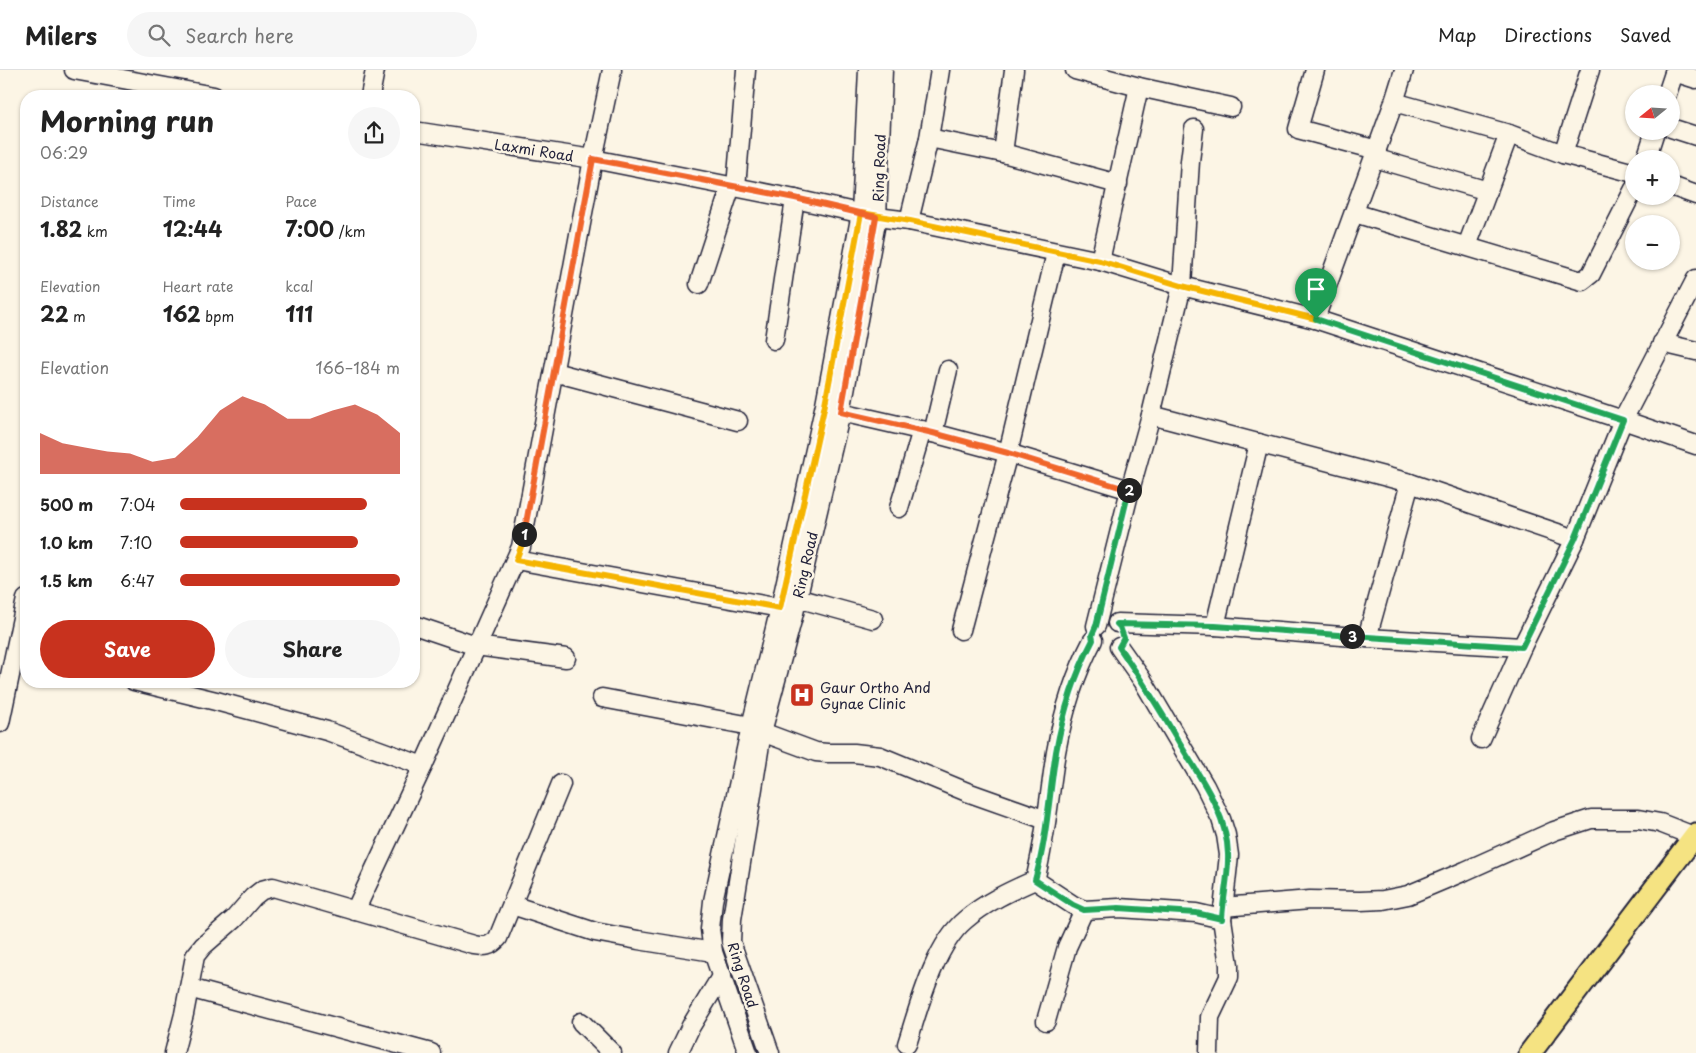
<!DOCTYPE html>
<html lang="en">
<head>
<meta charset="utf-8">
<style>
	body { margin:0; font-family:"Playpen Sans",sans-serif; background:#f6f6f6; color:#222; height:100vh; display:flex; flex-direction:column; font-size:19px; white-space:nowrap }
	* { box-sizing:border-box; margin:0 }
	p { font-size:16px; color:#767676 }
	.icon { flex:none; width:28px; height:28px; fill:none; stroke:currentColor; stroke-width:2; stroke-linecap:round; stroke-linejoin:round }
	.map { position:relative; flex:1; overflow:hidden }
	.details { position:absolute; left:20px; top:20px; width:400px; height:598px; display:flex; flex-direction:column; background:#fff; border-radius:20px; box-shadow:0 1px 4px #0004 }
	.details>* { flex:none }
	.needle { width:32px; rotate:252deg }
	.tools { position:absolute; left:1625px; top:15px; display:grid; gap:10px }
	.tools a { display:grid; place-items:center; width:55px; height:55px; border-radius:50%; background:#fff; box-shadow:0 1px 4px #0004; font-size:25px }
	.pin { position:absolute; display:grid; place-items:center; width:42px; height:42px; color:#fff; margin:-51px -21px; border-radius:50% 50% 50% 0; rotate:-45deg; box-shadow:0 0 5px #0007 }
	.pin .icon { rotate:45deg }
	.km { position:absolute; width:25px; height:25px; margin:-12px; border-radius:50%; background:#222; color:#fff; font-size:14px; line-height:25px; text-align:center }
	.round { display:grid; place-items:center; flex:none; width:52px; height:52px; border-radius:26px; background:#f6f6f6 }
	.overview { display:flex; align-items:center; justify-content:space-between; height:85px; padding:0 20px }
	h1 { font-size:28px; font-weight:700; line-height:38px }
	.figures { display:grid; grid-template-columns:repeat(3,1fr); gap:8px; height:85px; padding:5px 20px }
	.figures div { display:grid; align-content:center }
	.figures b { font-size:21px; font-weight:700 }
	.figures small { font-size:14px; font-weight:400 }
	.figures p { font-size:14px }
	.chart { height:140px; padding:10px 20px }
	.chart p { display:flex; justify-content:space-between }
	.chart svg { width:100%; height:90px; margin-top:5px; fill:#c8321e; opacity:.7 }
	.cta { display:flex; gap:10px; margin-top:auto; padding:10px 20px }
	.cta a { flex:1; height:58px; border-radius:30px; background:#c8321e; color:#fff; font-size:20px; font-weight:700; line-height:58px; text-align:center }
	.cta a+a { background:#f6f6f6; color:#222 }
	ul { padding:0 20px; list-style:none; font-size:16px }
	li { display:grid; grid-template-columns:80px 60px 1fr; align-items:center; height:38px }
	li i { height:12px; border-radius:6px; background:#c8321e }
	header { display:flex; align-items:center; gap:30px; box-sizing:border-box; height:70px; padding:0 25px; background:#fff; border-bottom:1px solid #e0e0e0 }
	header strong { font-size:24px }
	nav { display:flex; gap:28px; margin-inline-start:auto; font-size:18px }
	.search { width:350px; height:45px; background:#f6f6f6; display:flex; align-items:center; gap:12px; box-sizing:border-box; padding:0 18px; border-radius:28px; color:#767676; font-size:19px }
	.map>svg:first-child { display:block }
</style>
</head>
<body>
<header>
<strong>Milers</strong>
<div class="search"><svg class="icon" aria-label="search" viewBox="0 0 24 24"><circle cx="10" cy="10" r="6"/><path d="M15 15l6 6"/></svg>Search here</div>
<nav><a>Map</a><a>Directions</a><a>Saved</a></nav>
</header>
<div class="map">
<svg width="1696" height="983" viewBox="0 0 1696 983">
	<rect width="100%" height="100%" fill="#fcf5e5"/>
	<filter id="ink" filterUnits="userSpaceOnUse"><feTurbulence type="fractalNoise" baseFrequency=".02" numOctaves="2"/><feDisplacementMap in="SourceGraphic" scale="10" xChannelSelector="R" yChannelSelector="G"/><feConvolveMatrix kernelMatrix="1 2 1 2 8 2 1 2 1" color-interpolation-filters="sRGB"/></filter>
	<g filter="url(#ink)">
		<g fill="none" stroke-linecap="round" stroke-linejoin="round">
			<defs>
				<g id="minor">
					<path d="M74,0L214,26"/>
					<path d="M1075,0L1139,17L1231,37"/>
					<path d="M1315,0L1298,59L1377,80"/>
					<path d="M1674,2L1696,9"/>
					<path d="M1667,24L1675,0"/>
					<path d="M370,26L375,0"/>
					<path d="M1394,32L1509,64L1563,84L1634,103"/>
					<path d="M1671,58L1696,66"/>
					<path d="M414,61L593,89L795,129L877,147L909,151L1100,191L1182,216L1315,249L1623,350L1696,375"/>
					<path d="M929,68L1003,83L1118,114"/>
					<path d="M1003,83L1014,0"/>
					<path d="M1563,84L1590,0"/>
					<path d="M1374,88L1488,121"/>
					<path d="M1646,89L1655,61"/>
					<path d="M1671,116L1696,125"/>
					<path d="M736,117L746,0"/>
					<path d="M1354,143L1582,211L1591,204L1634,119"/>
					<path d="M909,151L929,68L940,0"/>
					<path d="M1467,176L1509,64"/>
					<path d="M1100,191L1139,17"/>
					<path d="M699,214L731,116"/>
					<path d="M1315,249L1394,32L1404,0"/>
					<path d="M774,270L795,129"/>
					<path d="M1662,273L1696,281"/>
					<path d="M554,302L738,351"/>
					<path d="M841,342L933,363L1008,383L1130,420"/>
					<path d="M1151,345L1410,413L1575,469"/>
					<path d="M933,363L948,300"/>
					<path d="M899,438L922,360"/>
					<path d="M516,490L780,538"/>
					<path d="M797,528L873,549"/>
					<path d="M1117,553L1215,556L1367,568L1522,577"/>
					<path d="M414,555L476,576L566,588"/>
					<path d="M1096,556L1130,420L1151,345L1182,216L1190,91L1194,59"/>
					<path d="M1215,556L1259,373"/>
					<path d="M961,560L1008,383L1056,183"/>
					<path d="M1367,568L1410,413"/>
					<path d="M1119,577L1143,611L1205,716L1221,749L1226,765L1229,785L1222,849L1229,895V907L1210,947L1209,983"/>
					<path d="M134,611L216,631L327,661L423,696"/>
					<path d="M602,628L751,656"/>
					<path d="M0,653L26,529"/>
					<path d="M762,662L816,682L827,683H854L880,686L967,722L1046,750"/>
					<path d="M1481,669L1522,577L1575,469L1623,350L1696,209"/>
					<path d="M1035,810C1046,769 1049,725 1056,682C1063,643 1074,606 1093,570"/>
					<path d="M512,835L595,862L638,870L713,882"/>
					<path d="M1223,837L1310,830L1360,831L1383,830L1408,825L1465,801L1554,761L1591,749H1638L1660,753L1696,767"/>
					<path d="M355,841L423,696L521,477L593,89L612,0"/>
					<path d="M189,918L431,983"/>
					<path d="M1046,951L1067,877L1084,840"/>
					<path d="M581,952L612,983"/>
					<path d="M907,974C919,937 934,876 965,850C986,832 1010,821 1035,810L1073,835L1084,840L1119,838L1196,843L1222,849"/>
					<path d="M174,983L184,944L195,886L203,876L234,849L253,827L262,820L273,817L474,875C485,877 490,877 498,868L561,714"/>
					<path d="M678,983L691,956L722,905"/>
					<path d="M748,983L713,882L710,859L713,831L751,656L780,538L825,334L861,143L868,0"/>
					<path d="M770,983L731,872L732,849L762,662L794,543L841,342L877,147L883,0"/>
				</g>
				<path id="major" d="M1530,983L1696,764"/>
			</defs>
			<!-- minor casing -->
			<use href="#minor" stroke="#22223b" stroke-width="21"/>
			<!-- major casing -->
			<use href="#major" stroke="#22223b" stroke-width="25"/>
			<!-- minor -->
			<use href="#minor" stroke="#fcf5e5" stroke-width="18"/>
			<!-- major -->
			<use href="#major" stroke="#f5e382" stroke-width="21"/>
		</g>
	</g>
	<g fill="none" stroke-linecap="round" stroke-linejoin="round" filter="url(#ink)">
		<defs>
			<path id="split-1" d="M524,464L521,477L516,490L780,538L825,334L861,143L910,151L1100,191L1182,216L1316,249"/>
			<path id="split-2" d="M524,464L593,89L795,128L876,147L841,342L933,363L1008,383L1129,420"/>
			<path id="split-3" d="M1129,420L1096,556L1092,565L1093,570C1074,606 1063,643 1056,682C1049,725 1047,769 1035,810L1073,835L1084,840L1119,838L1196,843L1222,849C1223,827 1229,805 1228,784C1227,743 1200,708 1180,674C1161,641 1141,609 1119,577L1124,568L1120,557L1117,554L1215,556L1352,566"/>
			<path id="split-4" d="M1316,249L1623,350L1575,469L1522,577L1352,566"/>
		</defs>
		<!-- split-1 casing -->
		<use href="#split-1" stroke="#fff" stroke-width="10"/>
		<!-- split-2 casing -->
		<use href="#split-2" stroke="#fff" stroke-width="10"/>
		<!-- split-3 casing -->
		<use href="#split-3" stroke="#fff" stroke-width="10"/>
		<!-- split-4 casing -->
		<use href="#split-4" stroke="#fff" stroke-width="10"/>
		<!-- split-1 -->
		<use href="#split-1" stroke="#f5b400" stroke-width="6"/>
		<!-- split-2 -->
		<use href="#split-2" stroke="#f0652b" stroke-width="6"/>
		<!-- split-3 -->
		<use href="#split-3" stroke="#22a559" stroke-width="6"/>
		<!-- split-4 -->
		<use href="#split-4" stroke="#22a559" stroke-width="6"/>
	</g>
	<!-- icons -->
	<defs>
		<symbol id="hospital-square" viewBox="-11 -11 22 22"><rect x="-9" y="-9" width="18" height="18" rx="4" fill="#c8321e" stroke="#fcf5e5"/><path d="M-5-5h3v3.5h4V-5h3V5h-3V1.5h-4V5h-3Z" fill="#fff"/></symbol>
	</defs>
	<g fill-rule="evenodd">
		<use href="#hospital-square" x="788" y="611" width="28" height="28"/>
	</g>
	<g text-anchor="middle" dominant-baseline="central" stroke-width="5" stroke-linejoin="round" paint-order="stroke">
		<!-- street labels -->
		<g font-size="14" fill="#22223b" stroke="#fcf5e5">
			<text transform="translate(534 80) rotate(9)">Laxmi Road</text>
			<text transform="translate(879 98) rotate(-88)">Ring Road</text>
			<text transform="translate(805 495) rotate(-77)">Ring Road</text>
			<text transform="translate(743 905) rotate(72)">Ring Road</text>
		</g>
		<!-- poi labels -->
		<g font-size="14" fill="#22223b" stroke="#fcf5e5" text-anchor="start">
			<text x="820" y="617">Gaur Ortho And<tspan x="820" dy="16">Gynae Clinic</tspan></text>
		</g>
	</g>
</svg>
<div class="tools">
<a><svg class="needle" viewBox="-14 -14 28 28"><path d="M0-13l5 13h-10z" fill="#e53935"/><path d="M0 13l5-13h-10z" fill="#767676"/></svg></a>
<a>+</a>
<a>−</a>
</div>
<div class="pin" style="left:1316px;top:249px;background:#1e9e55"><svg class="icon" aria-label="arrive" viewBox="0 0 24 24"><path d="M6 21V4h12l-3 4 3 4H6"/></svg></div>
<b class="km" style="left:524px;top:464px">1</b>
<b class="km" style="left:1129px;top:420px">2</b>
<b class="km" style="left:1352px;top:566px">3</b>
<section class="details">
<div class="overview"><div><h1>Morning run</h1><p>06:29</p></div><a class="round"><svg class="icon" aria-label="share" viewBox="0 0 24 24"><path d="M12 15V3M7 8l5-5 5 5M5 13v7h14v-7"/></svg></a></div>
<div class="figures">
<div><p>Distance</p><b>1.82<small> km</small></b></div>
<div><p>Time</p><b>12:44</b></div>
<div><p>Pace</p><b>7:00<small> /km</small></b></div>
</div>
<div class="figures">
<div><p>Elevation</p><b>22<small> m</small></b></div>
<div><p>Heart rate</p><b>162<small> bpm</small></b></div>
<div><p>kcal</p><b>111</b></div>
</div>
<div class="chart"><p><span>Elevation</span>166–184 m</p>
<svg viewBox="0 0 160 44" preserveAspectRatio="none"><path d="M0 44V24L10 29L20 31L30 33L40 34L50 38L60 36L70 26L80 13L90 6L100 10L110 17L120 17L130 13L140 10L150 15L160 24V44z"/></svg>
</div>
<ul>
<li><b>500 m</b>7:04<i style="width:85%"></i></li>
<li><b>1.0 km</b>7:10<i style="width:81%"></i></li>
<li><b>1.5 km</b>6:47<i style="width:100%"></i></li>
</ul>
<div class="cta"><a>Save</a><a>Share</a></div>
</section>
</div>
</body>
</html>
